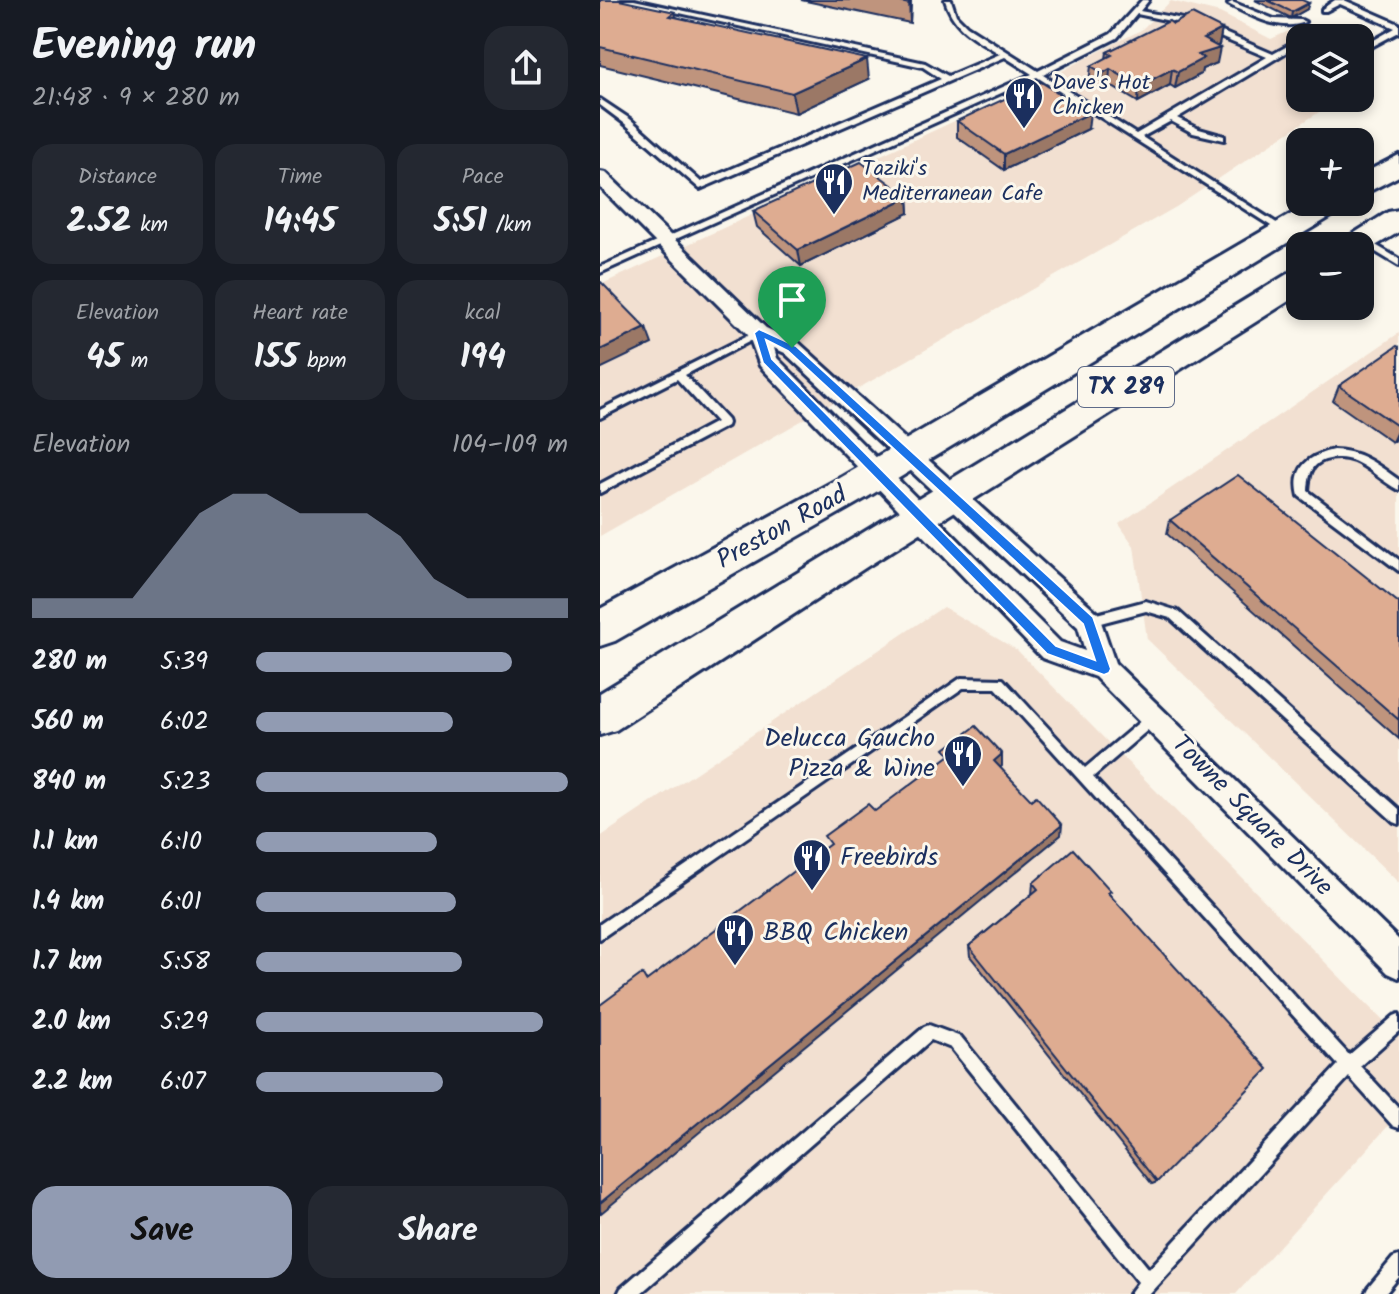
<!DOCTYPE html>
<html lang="en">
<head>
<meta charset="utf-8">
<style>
	body { margin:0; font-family:Kalam,sans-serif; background:#242831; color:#f1f3f6; height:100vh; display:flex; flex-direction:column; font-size:30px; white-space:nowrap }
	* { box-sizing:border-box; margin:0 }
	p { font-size:26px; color:#9ea1a6 }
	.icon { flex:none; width:44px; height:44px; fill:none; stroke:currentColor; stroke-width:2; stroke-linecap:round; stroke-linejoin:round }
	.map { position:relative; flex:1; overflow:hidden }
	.sheet { display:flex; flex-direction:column; background:#171b24; width:600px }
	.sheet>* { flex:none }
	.controls { position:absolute; left:686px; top:24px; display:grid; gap:16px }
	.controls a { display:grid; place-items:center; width:88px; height:88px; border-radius:16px; background:#171b24; box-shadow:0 4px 12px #0003; font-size:40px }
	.pin { position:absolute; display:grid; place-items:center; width:68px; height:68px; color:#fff; margin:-82px -34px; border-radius:50% 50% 50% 0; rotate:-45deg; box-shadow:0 0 8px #0007 }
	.pin .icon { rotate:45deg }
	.round { display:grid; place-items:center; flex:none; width:84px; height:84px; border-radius:24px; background:#242831 }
	.headline { display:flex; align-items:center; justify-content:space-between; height:136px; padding:0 32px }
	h1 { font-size:44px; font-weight:700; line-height:60px }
	.stats { display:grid; grid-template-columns:repeat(3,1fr); gap:12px; height:136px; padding:8px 32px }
	.stats div { display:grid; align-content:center; border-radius:20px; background:#242831; text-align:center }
	.stats b { font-size:34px; font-weight:700 }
	.stats small { font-size:22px; font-weight:400 }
	.stats p { font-size:22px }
	.chart { height:224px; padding:16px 32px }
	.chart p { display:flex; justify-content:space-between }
	.chart svg { width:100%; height:144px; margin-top:8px; fill:#919bb2; opacity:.7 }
	.cta { display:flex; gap:16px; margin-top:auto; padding:16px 32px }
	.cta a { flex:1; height:92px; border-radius:24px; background:#919bb2; color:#111; font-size:32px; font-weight:700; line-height:92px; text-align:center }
	.cta a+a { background:#242831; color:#f1f3f6 }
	ul { padding:0 32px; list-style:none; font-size:26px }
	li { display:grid; grid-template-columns:128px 96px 1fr; align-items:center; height:60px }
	li i { height:20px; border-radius:10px; background:#919bb2 }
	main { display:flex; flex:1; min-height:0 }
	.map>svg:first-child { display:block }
</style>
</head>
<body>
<main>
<section class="sheet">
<div class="headline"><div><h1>Evening run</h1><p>21:48 · 9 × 280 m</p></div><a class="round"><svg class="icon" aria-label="share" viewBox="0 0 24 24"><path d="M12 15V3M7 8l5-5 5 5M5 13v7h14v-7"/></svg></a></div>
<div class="stats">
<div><p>Distance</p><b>2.52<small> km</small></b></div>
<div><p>Time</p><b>14:45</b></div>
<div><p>Pace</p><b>5:51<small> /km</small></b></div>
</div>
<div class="stats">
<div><p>Elevation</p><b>45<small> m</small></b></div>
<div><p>Heart rate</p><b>155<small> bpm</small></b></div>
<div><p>kcal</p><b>194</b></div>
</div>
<div class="chart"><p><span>Elevation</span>104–109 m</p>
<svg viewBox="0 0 160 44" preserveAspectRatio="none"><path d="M0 44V38L10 38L20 38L30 38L40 25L50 12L60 6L70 6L80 12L90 12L100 12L110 19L120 32L130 38L140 38L150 38L160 38V44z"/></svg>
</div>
<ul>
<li><b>280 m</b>5:39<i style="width:82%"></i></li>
<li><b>560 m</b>6:02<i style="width:63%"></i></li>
<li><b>840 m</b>5:23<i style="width:100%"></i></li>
<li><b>1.1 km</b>6:10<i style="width:58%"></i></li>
<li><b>1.4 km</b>6:01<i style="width:64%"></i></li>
<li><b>1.7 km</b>5:58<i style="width:66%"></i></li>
<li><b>2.0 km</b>5:29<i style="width:92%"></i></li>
<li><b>2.2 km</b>6:07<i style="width:60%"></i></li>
</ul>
<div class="cta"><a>Save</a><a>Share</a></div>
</section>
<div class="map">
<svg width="799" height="1294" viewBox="0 0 799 1294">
	<rect width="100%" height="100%" fill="#fbf7ec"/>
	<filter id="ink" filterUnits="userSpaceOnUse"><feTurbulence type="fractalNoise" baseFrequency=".0125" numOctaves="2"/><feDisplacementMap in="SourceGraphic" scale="16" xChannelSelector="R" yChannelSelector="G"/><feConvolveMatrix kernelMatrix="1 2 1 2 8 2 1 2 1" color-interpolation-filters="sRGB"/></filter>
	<g filter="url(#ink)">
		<!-- built -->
		<g fill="#f2e0d1">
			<path d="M571,1L620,13L671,39L700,26L725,38H700V98H740L576,207L0,536V285L454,75L541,30Z"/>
			<path d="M799,333V883L547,639L534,546L519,524Z"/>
			<path d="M343,607L417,650L799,1037V1114L636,1294H0V837Z"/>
		</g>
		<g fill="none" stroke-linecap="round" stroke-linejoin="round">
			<defs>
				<g id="lane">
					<path d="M21,0H34L325,63L348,76L400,54C375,38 354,30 345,0H351L356,15L367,26L438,71L511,34L542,0H549L540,11L599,22L673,54L700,39V44L577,118L599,129L624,136V140L593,133L571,121L542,137L689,231L685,234L682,233L437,77L0,273V267L432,74L405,57L100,189L24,123L0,105V99L30,119L101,182L341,79L323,67ZM537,14L594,26L667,57L536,134L443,75L517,38Z"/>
					<path d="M735,0H744L799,24V32L760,53V48L795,28L740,4L726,11H722V9Z"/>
					<path d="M632,2L674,19L701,20L705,22C680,32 652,16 630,5L628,4Z"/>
					<path d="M764,238L799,259V266L761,243L760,241Z"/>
					<path d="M159,330L162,331V335L85,375L127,420L128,423L127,426L0,493V484L116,422L77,379L0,418V410Z"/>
					<path d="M733,450C760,450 778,465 799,480V490C774,478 757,450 725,460C710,465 709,477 708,491L799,560V571L699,496C692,468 708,456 733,450Z"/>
					<path d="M546,601L578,611L799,809V824L794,822L570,618L546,611L489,626L485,624L483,621L485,618L489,616Z"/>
					<path d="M361,678L403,679L485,768L549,714L553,712L557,714L559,718L557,722L493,777L749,1055L794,1016L799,1014V1031L760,1066L799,1108V1128L793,1126L749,1077L550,1294H529L538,1282L351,1048L331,1040L40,1294H18L21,1288L324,1027L329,1025L361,1037L549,1269L738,1065L396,688H363L0,939V924Z"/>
					<path d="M799,1256V1277L785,1294H765L768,1288L793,1258Z"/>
				</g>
				<path id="street" d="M0,172L6,173L166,328L199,343L498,613L515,663L799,940V978L788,973L495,677L442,658L160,366L149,336L0,187ZM174,348L185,353L478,627L485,651L460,642L177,358Z"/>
				<g id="primary">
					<path d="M799,155V176L760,196V175Z"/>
					<path d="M712,202H749L745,208L266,498L15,641L0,646V609L240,478Z"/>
					<path d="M799,210V232L760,255V246H740L745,239L788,212Z"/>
					<path d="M700,270V294L268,566L16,730L0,735V693L689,273Z"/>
				</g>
			</defs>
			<!-- lane casing -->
			<use href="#lane" stroke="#1b2f5e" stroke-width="6"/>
			<!-- street casing -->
			<use href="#street" stroke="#1b2f5e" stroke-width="6"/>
			<!-- primary casing -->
			<use href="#primary" stroke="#1b2f5e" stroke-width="6"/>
			<!-- lane -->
			<use href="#lane" fill="#fbf7ec" fill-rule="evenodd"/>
			<!-- street -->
			<use href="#street" fill="#fbf7ec" fill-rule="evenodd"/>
			<!-- primary -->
			<use href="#primary" fill="#fbf7ec" fill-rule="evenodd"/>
		</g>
		<!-- wall -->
		<g fill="#bf947d" stroke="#1b2f5e" stroke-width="2">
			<path d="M0,0L75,12L76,17L269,79L196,113L0,65Z"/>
			<path d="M201,0H311L310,23Z"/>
			<path d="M655,0H702L707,9L691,18Z"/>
			<path d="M573,24L622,29L619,45L617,46V63L602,69L601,74L575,88L570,85L538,102L509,85L501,89L489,82L491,66L506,59L507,52Z"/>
			<path d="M357,121L488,129L404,170L357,137Z"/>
			<path d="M308,197L309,213L201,266L157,227L153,211Z"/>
			<path d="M799,347V437L792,442L733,401L739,386Z"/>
			<path d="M570,520L799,603V739L567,534Z"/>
			<path d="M433,883L510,895L557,1182L552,1184L370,956L369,946L432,894Z"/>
		</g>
		<!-- shaded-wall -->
		<g fill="#9b7866" stroke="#1b2f5e" stroke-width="2">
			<path d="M309,0H311L310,23Z"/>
			<path d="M709,3L707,9L691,18L692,12Z"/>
			<path d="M622,29L619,45L603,53L620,48L617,63L602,69L601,74L575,88L578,72L603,39Z"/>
			<path d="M267,59L269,79L196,113L192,93Z"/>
			<path d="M510,69L509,85L501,89L503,73Z"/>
			<path d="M572,69L570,85L538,102L539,86Z"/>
			<path d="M490,113L488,129L404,170V154Z"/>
			<path d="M308,197L309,213L201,266L198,250Z"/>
			<path d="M46,328L52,344L0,369V350Z"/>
			<path d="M799,427V437L792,442Z"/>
			<path d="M402,754V766L394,772V761Z"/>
			<path d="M462,825L461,835L0,1214V1203Z"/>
		</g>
		<!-- building -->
		<g fill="#deac91" stroke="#1b2f5e" stroke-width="2">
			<path d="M0,0H19L75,12L70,16L267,59L192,93L0,47Z"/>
			<path d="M292,0H309V4Z"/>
			<path d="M667,0H702L709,3L692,12Z"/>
			<path d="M592,14L622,29L603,39L620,48L598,55L604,58L578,72L572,69L539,86L510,69L503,73L491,66L512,55L507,52L569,21L573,24Z"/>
			<path d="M441,82L490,113L404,154L357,121Z"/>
			<path d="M261,162L308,197L198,250L153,211Z"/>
			<path d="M0,282H1L46,328L0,350Z"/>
			<path d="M797,346L799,347V427L739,386Z"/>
			<path d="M638,475L799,603V720L570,520Z"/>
			<path d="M376,726L402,754L394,761L431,800L436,796L462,825L0,1203V1005L42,974L46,981L230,844L224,836L268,804L275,811L350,755L345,749Z"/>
			<path d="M473,849L511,891L508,893L668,1069L557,1182L369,946L438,889L433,883Z"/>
		</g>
	</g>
	<!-- route -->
	<path fill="#1a73e8" stroke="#fff" stroke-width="2" fill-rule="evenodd" d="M159,329L196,346L493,617L511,669L509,673L504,675L447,654L163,363L154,333ZM166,340L188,351L483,624L495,660L456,646L172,359Z"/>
	<!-- icons -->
	<defs>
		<symbol id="restaurant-pin" viewBox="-11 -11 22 30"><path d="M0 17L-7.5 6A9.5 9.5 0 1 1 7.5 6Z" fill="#1b2f5e" stroke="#fbf7ec"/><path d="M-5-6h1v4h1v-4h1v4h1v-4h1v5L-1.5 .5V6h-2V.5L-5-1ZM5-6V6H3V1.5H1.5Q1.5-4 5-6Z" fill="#fff"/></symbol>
	</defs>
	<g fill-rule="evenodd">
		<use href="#restaurant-pin" x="402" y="74" width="44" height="60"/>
		<use href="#restaurant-pin" x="212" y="160" width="44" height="60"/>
		<use href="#restaurant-pin" x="341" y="732" width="44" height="60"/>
		<use href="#restaurant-pin" x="190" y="836" width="44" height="60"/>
		<use href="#restaurant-pin" x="113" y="911" width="44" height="60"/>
	</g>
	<g text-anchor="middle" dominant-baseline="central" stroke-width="6" stroke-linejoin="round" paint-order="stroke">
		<!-- far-poi labels -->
		<g font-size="22" fill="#1b2f5e" stroke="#fbf7ec" text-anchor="start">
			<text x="452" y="83">Dave's Hot<tspan x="452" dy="25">Chicken</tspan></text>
			<text x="262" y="169">Taziki's<tspan x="262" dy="25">Mediterranean Cafe</tspan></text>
		</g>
		<!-- shield labels -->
		<rect fill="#fbf7ec" stroke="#5e6b89" stroke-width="2" x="478" y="367" width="96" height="40" rx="6"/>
		<g font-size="24" font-weight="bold" fill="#1b2f5e">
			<text x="526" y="387">TX 289</text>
		</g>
		<!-- street labels -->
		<g font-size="26" fill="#1b2f5e" stroke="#fbf7ec">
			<text transform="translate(182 528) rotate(-29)">Preston Road</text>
			<text transform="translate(652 816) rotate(45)">Towne Square Drive</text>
		</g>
		<!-- poi labels -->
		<g font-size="26" fill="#1b2f5e" stroke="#fbf7ec" text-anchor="start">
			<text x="335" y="739" text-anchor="end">Delucca Gaucho<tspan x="335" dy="30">Pizza &amp; Wine</tspan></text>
			<text x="240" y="858">Freebirds</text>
			<text x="163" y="933">BBQ Chicken</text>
		</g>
	</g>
</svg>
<div class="controls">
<a><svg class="icon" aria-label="layers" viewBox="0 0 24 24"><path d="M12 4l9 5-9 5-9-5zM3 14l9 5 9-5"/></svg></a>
<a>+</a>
<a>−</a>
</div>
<div class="pin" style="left:192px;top:348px;background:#1e9e55"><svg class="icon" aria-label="arrive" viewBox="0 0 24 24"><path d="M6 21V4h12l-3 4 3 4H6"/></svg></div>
</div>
</main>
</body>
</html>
